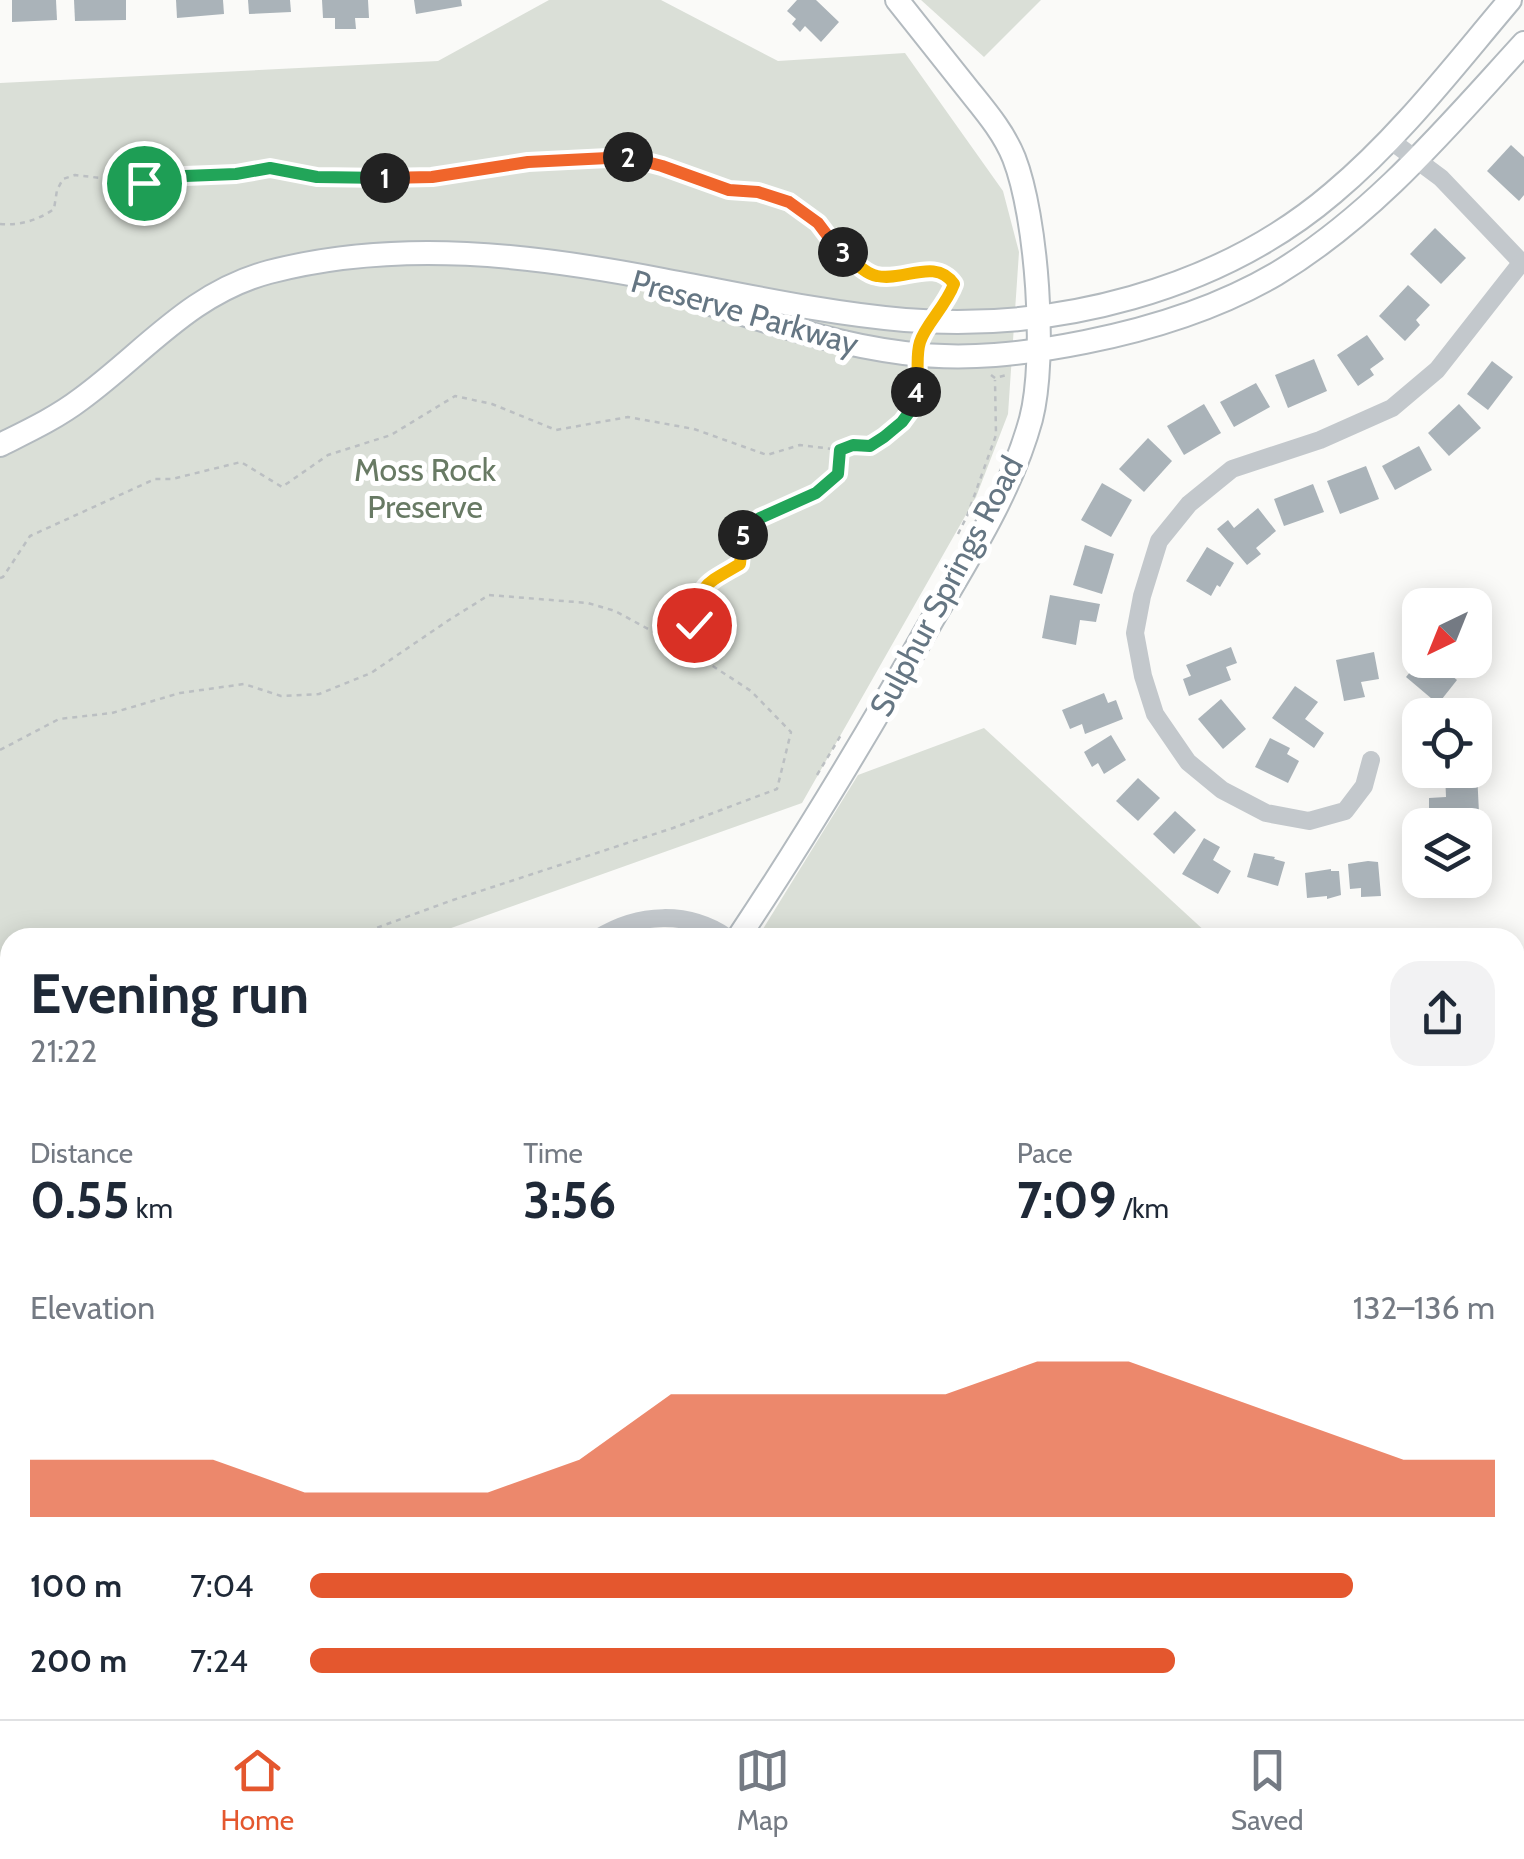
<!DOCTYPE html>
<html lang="en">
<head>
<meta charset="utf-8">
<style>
	body { margin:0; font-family:Cabin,sans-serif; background:#f2f2f3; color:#1f2937; height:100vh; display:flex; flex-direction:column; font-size:38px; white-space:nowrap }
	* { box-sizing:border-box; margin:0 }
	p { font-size:32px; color:#747a83 }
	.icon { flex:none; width:55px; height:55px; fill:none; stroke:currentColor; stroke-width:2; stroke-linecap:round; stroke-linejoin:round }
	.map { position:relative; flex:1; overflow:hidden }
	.sheet { position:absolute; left:0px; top:928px; width:1525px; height:792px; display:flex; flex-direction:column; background:#fff; border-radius:30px 30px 0 0; box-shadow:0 5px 25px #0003 }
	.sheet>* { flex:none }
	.needle { width:65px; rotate:223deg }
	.buttons { position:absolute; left:1402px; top:588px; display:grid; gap:20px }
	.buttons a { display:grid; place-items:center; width:90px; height:90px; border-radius:20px; background:#fff; box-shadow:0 5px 25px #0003; font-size:50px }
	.pin { position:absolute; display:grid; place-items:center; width:85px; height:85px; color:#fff; margin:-42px; border:5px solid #fff; border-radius:50%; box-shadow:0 2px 10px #0007 }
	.km { position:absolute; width:50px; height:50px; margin:-25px; border-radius:50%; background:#222; color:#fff; font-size:28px; line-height:50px; text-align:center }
	.round { display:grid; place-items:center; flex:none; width:105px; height:105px; border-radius:30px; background:#f2f2f3 }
	.head { display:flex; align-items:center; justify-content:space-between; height:170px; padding:0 30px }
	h1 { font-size:55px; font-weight:700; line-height:75px }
	.stats { display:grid; grid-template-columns:repeat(3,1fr); gap:15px; height:170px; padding:10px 30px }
	.stats div { display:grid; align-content:center }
	.stats b { font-size:50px; font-weight:700 }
	.stats small { font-size:28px; font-weight:400 }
	.stats p { font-size:28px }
	.chart { height:280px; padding:20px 30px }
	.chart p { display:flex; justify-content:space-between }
	.chart svg { width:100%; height:180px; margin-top:10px; fill:#e4572e; opacity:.7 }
	ul { padding:0 30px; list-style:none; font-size:32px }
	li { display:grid; grid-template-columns:160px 120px 1fr; align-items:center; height:75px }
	li i { height:25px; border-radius:12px; background:#e4572e }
	.tabs { display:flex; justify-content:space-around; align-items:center; height:140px; border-top:2px solid #e0e1e3; background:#fff; font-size:28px; color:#747a83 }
	.tabs a { display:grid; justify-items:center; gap:5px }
	.tabs .selected { color:#e4572e }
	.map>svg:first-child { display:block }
</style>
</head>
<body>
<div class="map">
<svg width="1524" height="1719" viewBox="0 0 1524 1719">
	<rect width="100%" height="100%" fill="#fafaf8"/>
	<!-- green -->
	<g fill="#dadfd7">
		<path d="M549,0H661L778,61L905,53L1003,191L1019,252L1008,414L976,497L802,803L426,937L10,938V1093L0,1097V83L438,61Z"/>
		<path d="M921,0H1041L984,57Z"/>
		<path d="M984,728L1208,934L1127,938L758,937L858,775Z"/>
		<path d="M1515,1089H1524V1524L1515,1523Z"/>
		<path d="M116,1710H1251L1254,1719H102Z"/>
	</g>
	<!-- building -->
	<g fill="#aab3b9">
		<path d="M12,0H56L57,20L12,22Z"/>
		<path d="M74,0H126V20L75,21Z"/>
		<path d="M176,0H223L224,14L177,18Z"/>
		<path d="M248,0H290L291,12L249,14Z"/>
		<path d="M322,0H368L369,18H355L356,29H335V18H323Z"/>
		<path d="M414,0H461L462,6L416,14Z"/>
		<path d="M797,0H816L839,22L821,42L805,26L800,32L792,24L796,19L787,11Z"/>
		<path d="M1511,145L1524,157V195L1519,201L1487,171Z"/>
		<path d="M1435,228L1466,258L1441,284L1410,254Z"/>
		<path d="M1408,285L1430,305L1416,320L1420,325L1405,341L1379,316Z"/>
		<path d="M1367,335L1384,359L1370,369L1374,375L1358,386L1337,355Z"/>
		<path d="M1314,359L1327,391L1288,408L1275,375Z"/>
		<path d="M1492,361L1513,377L1488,410L1467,394Z"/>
		<path d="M1256,383L1270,407L1234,427L1220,402Z"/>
		<path d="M1204,404L1221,433L1184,455L1167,426Z"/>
		<path d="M1459,404L1481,428L1449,456L1428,433Z"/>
		<path d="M1148,438L1172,461L1144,492L1119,469Z"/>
		<path d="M1419,446L1432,470L1395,490L1382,466Z"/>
		<path d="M1366,466L1379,499L1340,514L1327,481Z"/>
		<path d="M1102,483L1132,500L1111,537L1081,520Z"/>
		<path d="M1313,484L1324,512L1284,526L1274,499Z"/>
		<path d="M1258,508L1276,531L1256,548L1261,554L1247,565L1217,529L1228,520L1234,528Z"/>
		<path d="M1085,545L1114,554L1102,594L1073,585Z"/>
		<path d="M1207,547L1234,563L1220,587L1217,585L1211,596L1186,581Z"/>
		<path d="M1050,595L1100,604L1096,622L1080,620L1076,645L1042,638Z"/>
		<path d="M1231,647L1237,663L1226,667L1231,680L1189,696L1183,679L1191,676L1186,665Z"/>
		<path d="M1374,652L1379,679L1361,682L1365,697L1344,701L1336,660Z"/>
		<path d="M1420,660H1432L1457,680L1438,704L1406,677Z"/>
		<path d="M1295,686L1318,702L1305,719L1324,733L1314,748L1272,718Z"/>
		<path d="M1104,693L1108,703L1116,700L1123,719L1085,734L1082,724L1070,729L1062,710Z"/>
		<path d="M1221,699L1246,729L1223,749L1198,719Z"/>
		<path d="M1111,735L1126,760L1104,774L1098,763L1092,767L1084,752Z"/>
		<path d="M1270,738L1290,748L1287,754L1299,761L1288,783L1255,767Z"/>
		<path d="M1477,772L1479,813L1429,815V798L1446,797L1445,773Z"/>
		<path d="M1138,778L1160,798L1138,821L1116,801Z"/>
		<path d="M1175,811L1196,830L1174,854L1153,834Z"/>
		<path d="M1204,838L1220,847L1213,860L1231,871L1218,894L1182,874Z"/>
		<path d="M1254,853L1275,857L1274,859L1285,862L1278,886L1247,877Z"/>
		<path d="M1420,853V880H1431L1423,888L1404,870Z"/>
		<path d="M1368,861L1378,862L1381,896L1361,897V888L1350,889L1348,864Z"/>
		<path d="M1331,869V871H1339L1341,895L1327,899V896L1307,898L1305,873Z"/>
	</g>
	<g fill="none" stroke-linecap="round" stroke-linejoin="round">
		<defs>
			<g id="secondary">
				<path d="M685,296C757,318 830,344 904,353C965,361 1025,354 1085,342C1150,329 1218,308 1276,274C1374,215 1448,126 1524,43"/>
				<path d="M0,445C28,431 56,418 81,399C144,353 190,293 269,272C399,238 534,255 663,280C744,295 824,313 905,320C1054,332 1218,291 1333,193C1400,137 1454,66 1510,0"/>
				<path d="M738,938C807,835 870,729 931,622C969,557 1011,492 1031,419C1047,357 1037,217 1014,158C1003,130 981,106 963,83C941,55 919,28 897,0"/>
				<path d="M1515,963H1524"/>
				<path d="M0,1521L10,1514"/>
			</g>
		</defs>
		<!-- secondary casing -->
		<use href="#secondary" stroke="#b3babf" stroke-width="26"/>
		<!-- path -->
		<g stroke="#bbbfc2" stroke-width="2.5" stroke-dasharray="5 5" stroke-linecap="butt">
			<path d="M0,224C20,226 38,220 54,209L57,190L63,179L75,175L144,183L185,176L235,174L271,168L317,177H432L528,162L626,157L662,166L729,190L758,192L789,201L818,223L833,243L874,276C883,276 892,277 900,276C922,273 940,263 954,284L946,303"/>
			<path d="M991,375L995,378L1007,375"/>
			<path d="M958,534L967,516L996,435L995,380"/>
			<path d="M0,578L3,577L30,536L155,479H172L241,462L282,487L328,455L391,435L455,396L492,404L556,430L628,417L694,429L767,455L800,445L840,450L853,445L870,446C898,428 920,409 918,372"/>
			<path d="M0,750L59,719L112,713L180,693L244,684L281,696L319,694L371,673L449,620L489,595L588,603L615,611L698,656C696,639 691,607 700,592C708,579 727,572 740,564L741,537L760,518L817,493L838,474L840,452"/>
			<path d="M817,775L841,735"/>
			<path d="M349,938L450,901L673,828L777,789L791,732L751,691L699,657"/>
			<path d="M0,1064L10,1059"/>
		</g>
		<!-- street -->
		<g stroke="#c3c8cc" stroke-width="18">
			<path d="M1390,140L1441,178L1524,265"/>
			<path d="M1371,760L1364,786L1345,811L1309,821L1266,813L1222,790L1188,762L1155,714L1143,676L1135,633L1142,596L1159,541L1189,504L1232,469L1320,440L1392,408L1437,370L1521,263"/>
			<path d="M598,938C638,913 688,910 728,938"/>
			<path d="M0,1329L10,1331"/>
			<path d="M0,1370L10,1361"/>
		</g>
		<!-- secondary -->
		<use href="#secondary" stroke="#fff" stroke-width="22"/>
	</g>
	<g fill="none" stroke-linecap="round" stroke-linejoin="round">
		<defs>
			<path id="split-1" d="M144,183L185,176L236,174L270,168L317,177L385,178"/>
			<path id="split-2" d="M385,178L432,177L528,162L628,157"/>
			<path id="split-3" d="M628,157L662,166L729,190L758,192L789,202L818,223L833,243L843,252"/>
			<path id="split-4" d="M843,252C852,260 865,274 877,276C904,282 935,257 954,284C946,306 925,325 920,342C915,358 920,375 916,392"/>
			<path id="split-5" d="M743,535L760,518L816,493L838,474L840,450L853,445L870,446L884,437L902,422L913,407L916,392"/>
			<path id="split-6" d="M694,625C700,583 704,585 740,564L743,535"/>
		</defs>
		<!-- split-1 casing -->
		<use href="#split-1" stroke="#fff" stroke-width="20"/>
		<!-- split-2 casing -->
		<use href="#split-2" stroke="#fff" stroke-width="20"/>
		<!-- split-3 casing -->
		<use href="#split-3" stroke="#fff" stroke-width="20"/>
		<!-- split-4 casing -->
		<use href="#split-4" stroke="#fff" stroke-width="20"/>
		<!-- split-5 casing -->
		<use href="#split-5" stroke="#fff" stroke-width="20"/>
		<!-- split-6 casing -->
		<use href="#split-6" stroke="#fff" stroke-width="20"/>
		<!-- split-1 -->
		<use href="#split-1" stroke="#22a559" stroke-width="12"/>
		<!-- split-2 -->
		<use href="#split-2" stroke="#f0652b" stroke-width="12"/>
		<!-- split-3 -->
		<use href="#split-3" stroke="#f0652b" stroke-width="12"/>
		<!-- split-4 -->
		<use href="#split-4" stroke="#f5b400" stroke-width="12"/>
		<!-- split-5 -->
		<use href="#split-5" stroke="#22a559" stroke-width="12"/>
		<!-- split-6 -->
		<use href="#split-6" stroke="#f5b400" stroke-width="12"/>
	</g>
	<g text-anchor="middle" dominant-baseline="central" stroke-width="10" stroke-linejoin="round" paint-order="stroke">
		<!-- street labels -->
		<g font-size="32" fill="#657683" stroke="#fff">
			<text transform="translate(745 312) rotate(16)">Preserve Parkway</text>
			<text transform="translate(946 586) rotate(-62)">Sulphur Springs Road</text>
		</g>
		<!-- park labels -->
		<g font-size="32" fill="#687a64" stroke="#fff">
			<text x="425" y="469">Moss Rock<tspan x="425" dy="37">Preserve</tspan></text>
		</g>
	</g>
</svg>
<div class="buttons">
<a><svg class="needle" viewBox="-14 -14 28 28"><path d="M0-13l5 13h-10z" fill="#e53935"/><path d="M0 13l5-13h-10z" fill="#747a83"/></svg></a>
<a><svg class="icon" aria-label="locate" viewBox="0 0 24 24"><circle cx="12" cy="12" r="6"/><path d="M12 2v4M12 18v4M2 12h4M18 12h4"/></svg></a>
<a><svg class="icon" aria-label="layers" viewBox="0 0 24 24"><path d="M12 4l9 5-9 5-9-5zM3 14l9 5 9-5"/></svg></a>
</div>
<div class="pin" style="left:144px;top:183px;background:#1e9e55"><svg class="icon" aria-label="arrive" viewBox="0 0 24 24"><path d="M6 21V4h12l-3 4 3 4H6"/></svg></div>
<div class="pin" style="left:694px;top:625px;background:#d93025"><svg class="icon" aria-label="check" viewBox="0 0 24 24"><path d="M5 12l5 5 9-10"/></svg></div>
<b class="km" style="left:385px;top:178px">1</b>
<b class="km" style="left:628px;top:157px">2</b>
<b class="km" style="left:843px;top:252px">3</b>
<b class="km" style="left:916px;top:392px">4</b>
<b class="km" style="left:743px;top:535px">5</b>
<section class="sheet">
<div class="head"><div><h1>Evening run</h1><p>21:22</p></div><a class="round"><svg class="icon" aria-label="share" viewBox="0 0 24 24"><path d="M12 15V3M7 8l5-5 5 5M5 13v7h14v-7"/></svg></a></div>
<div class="stats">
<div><p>Distance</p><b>0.55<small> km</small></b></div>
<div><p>Time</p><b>3:56</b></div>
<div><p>Pace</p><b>7:09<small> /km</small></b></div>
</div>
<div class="chart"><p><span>Elevation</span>132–136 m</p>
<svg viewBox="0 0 160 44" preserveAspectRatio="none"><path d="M0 44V30L10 30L20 30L30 38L40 38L50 38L60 30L70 14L80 14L90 14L100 14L110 6L120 6L130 14L140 22L150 30L160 30V44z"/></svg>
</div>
<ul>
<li><b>100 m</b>7:04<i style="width:88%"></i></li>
<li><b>200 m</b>7:24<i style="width:73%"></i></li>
</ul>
</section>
</div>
<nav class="tabs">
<a class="selected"><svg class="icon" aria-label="home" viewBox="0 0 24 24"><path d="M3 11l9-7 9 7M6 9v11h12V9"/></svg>Home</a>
<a><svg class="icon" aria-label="map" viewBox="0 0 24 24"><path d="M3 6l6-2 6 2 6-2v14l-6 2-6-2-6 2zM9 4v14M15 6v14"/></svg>Map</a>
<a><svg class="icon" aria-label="saved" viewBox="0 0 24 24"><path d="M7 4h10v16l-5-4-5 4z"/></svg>Saved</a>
</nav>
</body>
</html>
